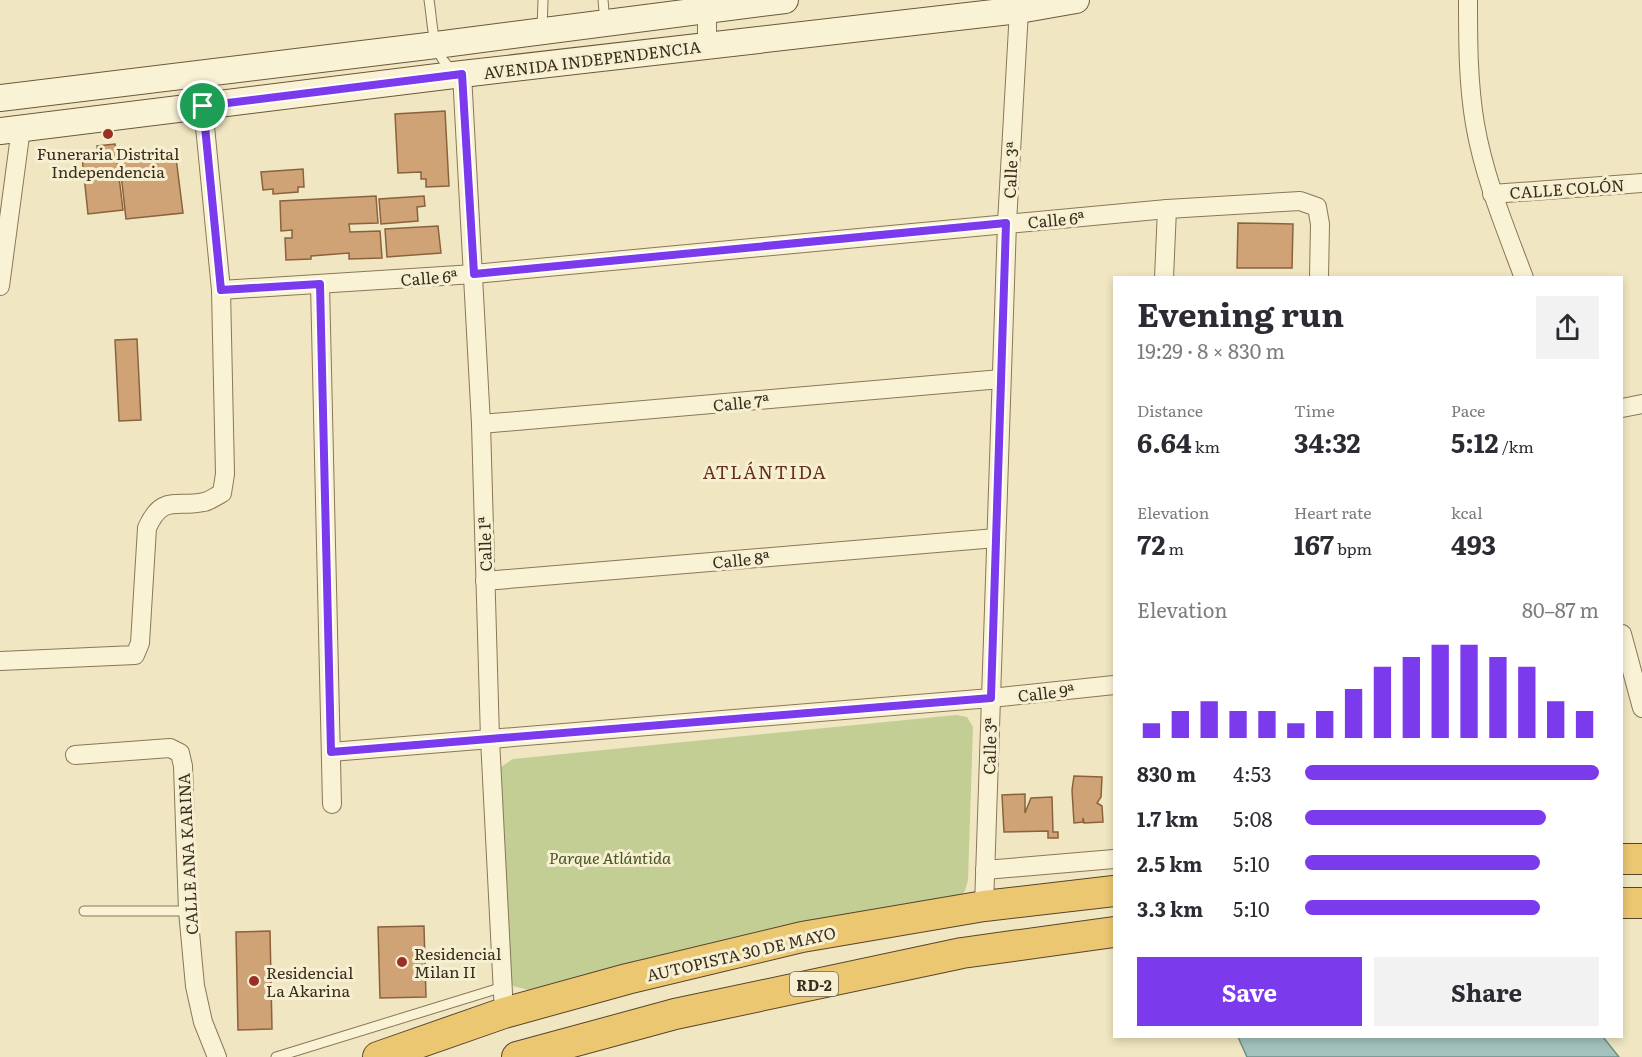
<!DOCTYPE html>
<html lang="en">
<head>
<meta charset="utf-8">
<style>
	body { margin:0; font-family:Literata,serif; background:#f2f2f3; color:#2b2b33; height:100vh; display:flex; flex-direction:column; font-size:22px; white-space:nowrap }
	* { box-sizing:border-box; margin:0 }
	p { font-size:20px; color:#7c7c81 }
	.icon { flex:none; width:33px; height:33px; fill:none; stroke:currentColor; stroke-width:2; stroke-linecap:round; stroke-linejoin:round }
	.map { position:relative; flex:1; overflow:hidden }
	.panel { position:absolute; left:1113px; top:276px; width:510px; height:762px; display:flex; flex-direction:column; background:#fff; border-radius:0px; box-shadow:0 3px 9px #0003 }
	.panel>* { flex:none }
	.pin { position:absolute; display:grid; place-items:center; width:51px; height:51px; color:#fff; margin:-26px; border:3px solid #fff; border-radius:50%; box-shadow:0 2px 6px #0007 }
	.round { display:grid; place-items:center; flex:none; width:63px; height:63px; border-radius:0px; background:#f2f2f3 }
	.headline { display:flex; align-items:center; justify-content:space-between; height:102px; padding:0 24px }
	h1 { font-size:33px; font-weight:700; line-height:45px }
	.stats { display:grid; grid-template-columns:repeat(3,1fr); gap:9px; height:102px; padding:6px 24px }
	.stats div { display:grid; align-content:center }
	.stats b { font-size:26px; font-weight:700 }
	.stats small { font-size:16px; font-weight:400 }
	.stats p { font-size:16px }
	.chart { height:168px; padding:12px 24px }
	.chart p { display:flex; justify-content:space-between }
	.chart svg { width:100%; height:108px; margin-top:6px; stroke:#7c3aed; stroke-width:6 }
	.cta { display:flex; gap:12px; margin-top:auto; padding:12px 24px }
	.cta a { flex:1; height:69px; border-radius:0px; background:#7c3aed; color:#fff; font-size:24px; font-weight:700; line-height:69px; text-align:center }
	.cta a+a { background:#f2f2f3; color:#2b2b33 }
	ul { padding:0 24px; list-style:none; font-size:20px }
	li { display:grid; grid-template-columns:96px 72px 1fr; align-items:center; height:45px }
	li i { height:15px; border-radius:8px; background:#7c3aed }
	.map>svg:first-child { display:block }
</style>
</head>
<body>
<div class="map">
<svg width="1642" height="1057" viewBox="0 0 1642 1057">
	<rect width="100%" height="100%" fill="#f0e6c1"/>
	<!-- green -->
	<path fill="#c2ce94" d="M956,715L967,717L973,727L968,880L965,891L958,898L643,960L529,990L513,986L507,975L498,769L513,759Z"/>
	<!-- water -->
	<path fill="#a4c2bc" stroke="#6a908a" stroke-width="1.5" d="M1238,1037H1603L1619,1057H1247Z"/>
	<!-- building -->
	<g fill="#cfa375" stroke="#8a623d" stroke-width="1.5">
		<path d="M445,111L449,186L426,187V179H421V172L398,173L395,114Z"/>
		<path d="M115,144L123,210L88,214L82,157L98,155L97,146Z"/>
		<path d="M175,150L183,213L126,219L119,156Z"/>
		<path d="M303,169L304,187H298V192L273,194V189L263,190L261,172Z"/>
		<path d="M376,196L378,223L349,224L350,232L380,231L382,258L349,259V253L311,256V259L286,260L285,238H292V230L281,231L280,201Z"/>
		<path d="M424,196L425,206L417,207L418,221L381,224L379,199Z"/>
		<path d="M1238,223L1293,224L1292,268H1237Z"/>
		<path d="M438,226L441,253L387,257L385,229Z"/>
		<path d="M137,339L141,420L119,421L115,340Z"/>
		<path d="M1074,776L1102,777L1101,797L1097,803L1102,806L1103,822L1084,823L1083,818V822L1074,823L1072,790Z"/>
		<path d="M1025,794V813L1031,798L1052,797L1053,832H1058V838H1048V831L1004,832L1002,795Z"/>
		<path d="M424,926L426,997L380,998L378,927Z"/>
		<path d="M270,931L272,1029L238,1030L236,932Z"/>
	</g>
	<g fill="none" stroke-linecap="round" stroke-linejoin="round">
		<defs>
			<g id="service">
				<path d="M429,0C433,23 431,55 452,69"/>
				<path d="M603,0L605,22"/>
				<path d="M542,29L543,0"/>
				<path d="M84,911H188"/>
				<path d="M276,1057L503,987"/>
			</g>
			<g id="minor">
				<path d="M1468,0C1468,41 1468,83 1475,124C1484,177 1505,227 1524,278"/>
				<path d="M707,46V0"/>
				<path d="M462,74L481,424L490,739L504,1013"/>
				<path d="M1492,194L1642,183"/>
				<path d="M1164,278L1167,209"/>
				<path d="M320,284L332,804"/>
				<path d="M0,286L21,128"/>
				<path d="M221,290L474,274L1167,209L1300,201L1317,207L1320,224L1319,278"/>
				<path d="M1622,408L1642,404"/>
				<path d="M481,424L1001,379"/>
				<path d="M485,581L996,538"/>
				<path d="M1622,634L1642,708"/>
				<path d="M0,661L135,655L140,643L147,528C162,494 176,508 204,502C210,501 216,496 222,493L225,474L221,290L203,106"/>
				<path d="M331,752L991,698L1114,685"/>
				<path d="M75,755L170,748L180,753L183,766L188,911L195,986L203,1022L217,1057"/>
				<path d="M985,870L1114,859"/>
				<path d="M984,906L1007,223L1019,10"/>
			</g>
			<g id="secondary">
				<path d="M0,98L436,45L785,0"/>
				<path d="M0,131L462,74L1019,10L1076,0"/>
			</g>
			<g id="trunk">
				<path d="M1622,859H1642"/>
				<path d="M1622,903H1642"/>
				<path d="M378,1057L504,1013L627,979L802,937L984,906L1114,891"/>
				<path d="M517,1057L675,1014L962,953L1114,932"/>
			</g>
		</defs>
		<!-- service casing -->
		<use href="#service" stroke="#8a7758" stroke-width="11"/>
		<!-- minor casing -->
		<use href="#minor" stroke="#8a7758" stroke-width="20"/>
		<!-- secondary casing -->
		<use href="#secondary" stroke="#6c583b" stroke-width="28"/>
		<!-- trunk casing -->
		<use href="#trunk" stroke="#57442c" stroke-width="32"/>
		<!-- service -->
		<use href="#service" stroke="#faf2d5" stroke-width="9"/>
		<!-- minor -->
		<use href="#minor" stroke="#faf2d5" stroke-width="18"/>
		<!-- secondary -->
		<use href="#secondary" stroke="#faf2d5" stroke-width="26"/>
		<!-- trunk -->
		<use href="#trunk" stroke="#ecc772" stroke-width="30"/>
	</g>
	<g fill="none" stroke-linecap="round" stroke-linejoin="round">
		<defs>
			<path id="route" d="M462,74L474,274L1006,223L991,698L331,752L320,284L221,290L203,106Z"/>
		</defs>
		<!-- route casing -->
		<use href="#route" stroke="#fff" stroke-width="12"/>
		<!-- route -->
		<use href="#route" stroke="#7c3aed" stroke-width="8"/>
	</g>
	<!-- markers -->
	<g fill="#9b2f25" stroke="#f7efd1" stroke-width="2">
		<circle cx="108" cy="134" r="6"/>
		<circle cx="402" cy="962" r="6"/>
		<circle cx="254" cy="981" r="6"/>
	</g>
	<g text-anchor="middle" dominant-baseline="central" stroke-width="6" stroke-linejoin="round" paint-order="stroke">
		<!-- shield labels -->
		<rect fill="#f7efd1" stroke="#726753" stroke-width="1.5" x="790" y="972" width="48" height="24" rx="4.5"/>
		<g font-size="15" font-weight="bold" fill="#392d1d">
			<text x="814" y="984">RD-2</text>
		</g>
		<!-- street labels -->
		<g font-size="16" fill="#392d1d" stroke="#f7efd1">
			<text transform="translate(592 59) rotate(-7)">AVENIDA INDEPENDENCIA</text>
			<text transform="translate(1010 170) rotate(-87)">Calle 3ª</text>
			<text transform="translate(1567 188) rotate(-4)">CALLE COLÓN</text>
			<text transform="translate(1056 219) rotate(-5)">Calle 6ª</text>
			<text transform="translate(429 277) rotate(-4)">Calle 6ª</text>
			<text transform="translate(741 402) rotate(-5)">Calle 7ª</text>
			<text transform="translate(484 544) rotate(-92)">Calle 1ª</text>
			<text transform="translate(741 559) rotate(-5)">Calle 8ª</text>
			<text transform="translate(1046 692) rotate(-6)">Calle 9ª</text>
			<text transform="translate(989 746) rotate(-88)">Calle 3ª</text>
			<text transform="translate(187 854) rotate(-93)">CALLE ANA KARINA</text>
			<text transform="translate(741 953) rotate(-13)">AUTOPISTA 30 DE MAYO</text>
		</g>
		<!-- poi labels -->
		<g font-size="16" fill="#392d1d" stroke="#f7efd1" text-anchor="start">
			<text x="108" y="153" text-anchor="middle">Funeraria Distrital<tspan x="108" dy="18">Independencia</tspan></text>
			<text x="414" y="953">Residencial<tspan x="414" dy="18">Milan II</tspan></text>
			<text x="266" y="972">Residencial<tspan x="266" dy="18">La Akarina</tspan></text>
		</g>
		<!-- park labels -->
		<g font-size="16" font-style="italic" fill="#455622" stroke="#f7efd1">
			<text x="610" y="857">Parque Atlántida</text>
		</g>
		<!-- neighbourhood labels -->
		<g font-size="18" letter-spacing="1.5" fill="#67311a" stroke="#f7efd1">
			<text x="765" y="471">ATLÁNTIDA</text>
		</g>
	</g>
</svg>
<div class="pin" style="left:203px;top:106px;background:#1e9e55"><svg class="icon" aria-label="arrive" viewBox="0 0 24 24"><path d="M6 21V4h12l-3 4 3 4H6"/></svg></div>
<section class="panel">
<div class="headline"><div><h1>Evening run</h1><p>19:29 · 8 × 830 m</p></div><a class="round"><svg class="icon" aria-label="share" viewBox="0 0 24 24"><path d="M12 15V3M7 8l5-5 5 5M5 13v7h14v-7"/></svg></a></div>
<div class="stats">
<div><p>Distance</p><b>6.64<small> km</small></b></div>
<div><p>Time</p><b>34:32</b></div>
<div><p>Pace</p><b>5:12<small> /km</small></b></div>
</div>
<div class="stats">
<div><p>Elevation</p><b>72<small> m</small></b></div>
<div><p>Heart rate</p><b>167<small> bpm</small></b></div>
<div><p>kcal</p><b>493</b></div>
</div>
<div class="chart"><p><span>Elevation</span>80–87 m</p>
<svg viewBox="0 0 160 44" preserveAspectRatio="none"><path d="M5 44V38M15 44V33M25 44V29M35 44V33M45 44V33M55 44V38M65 44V33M75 44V24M85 44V15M95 44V11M105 44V6M115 44V6M125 44V11M135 44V15M145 44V29M155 44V33"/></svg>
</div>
<ul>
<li><b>830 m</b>4:53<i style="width:100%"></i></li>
<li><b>1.7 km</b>5:08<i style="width:82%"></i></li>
<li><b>2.5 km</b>5:10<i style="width:80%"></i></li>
<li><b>3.3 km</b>5:10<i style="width:80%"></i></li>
</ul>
<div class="cta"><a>Save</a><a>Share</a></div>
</section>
</div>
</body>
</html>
